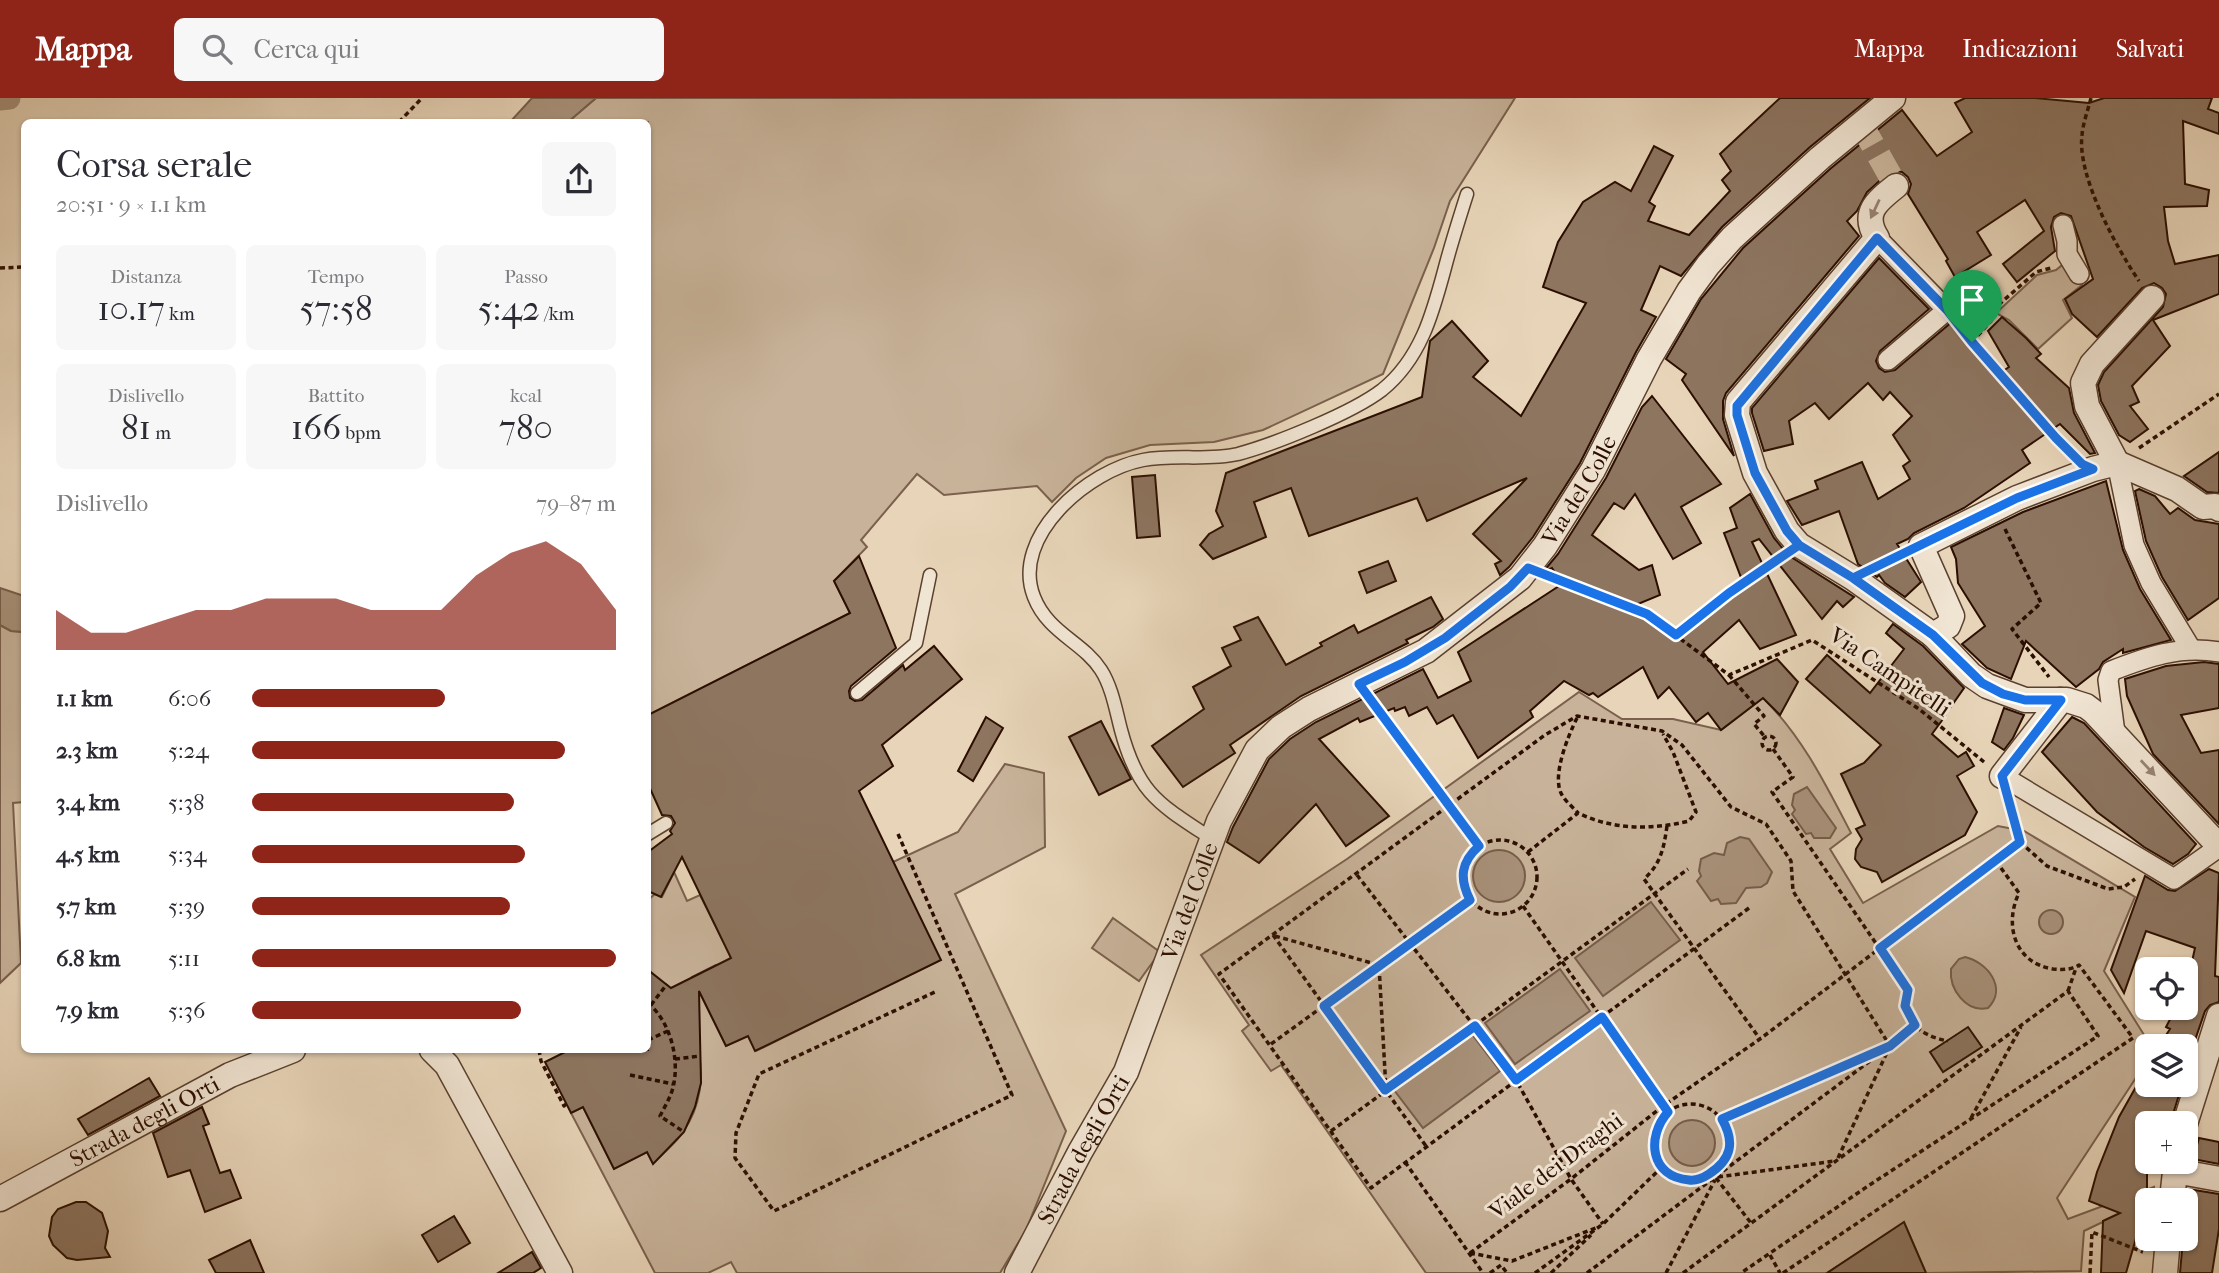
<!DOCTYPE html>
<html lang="it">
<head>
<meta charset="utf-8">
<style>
	body { margin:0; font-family:"IM FELL French Canon",serif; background:#f7f7f7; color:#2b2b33; height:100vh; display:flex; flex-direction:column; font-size:26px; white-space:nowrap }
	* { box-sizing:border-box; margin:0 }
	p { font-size:23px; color:#7c7c81 }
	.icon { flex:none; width:38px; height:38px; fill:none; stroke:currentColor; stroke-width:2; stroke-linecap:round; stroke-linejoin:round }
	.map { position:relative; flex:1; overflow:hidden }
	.sheet { position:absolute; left:21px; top:21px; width:630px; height:934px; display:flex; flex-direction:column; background:#fff; border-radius:10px; box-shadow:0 2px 5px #0004 }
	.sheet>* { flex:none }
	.fabs { position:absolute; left:2135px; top:859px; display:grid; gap:14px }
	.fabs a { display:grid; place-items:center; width:63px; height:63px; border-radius:10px; background:#fff; box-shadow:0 2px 5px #0004; font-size:35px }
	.pin { position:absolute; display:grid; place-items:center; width:60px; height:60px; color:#fff; margin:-72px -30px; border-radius:50% 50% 50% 0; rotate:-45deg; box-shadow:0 0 7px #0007 }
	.pin .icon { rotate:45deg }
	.round { display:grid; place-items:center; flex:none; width:74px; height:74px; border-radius:10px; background:#f7f7f7 }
	.head { display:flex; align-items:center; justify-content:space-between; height:119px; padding:0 35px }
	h1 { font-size:38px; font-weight:600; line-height:52px }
	.stats { display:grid; grid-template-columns:repeat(3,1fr); gap:10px; height:119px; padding:7px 35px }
	.stats div { display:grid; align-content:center; border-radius:10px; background:#f7f7f7; text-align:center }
	.stats b { font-size:35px; font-weight:600 }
	.stats small { font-size:19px; font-weight:400 }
	.stats p { font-size:19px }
	.chart { height:196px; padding:14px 35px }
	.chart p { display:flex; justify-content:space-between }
	.chart svg { width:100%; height:126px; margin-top:7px; fill:#8f2418; opacity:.7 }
	ul { padding:0 35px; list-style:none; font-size:23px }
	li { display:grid; grid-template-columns:112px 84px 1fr; align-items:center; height:52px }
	li i { height:18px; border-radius:9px; background:#8f2418 }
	header { display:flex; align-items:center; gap:42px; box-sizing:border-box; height:98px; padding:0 35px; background:#8f2418; color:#fff }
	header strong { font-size:33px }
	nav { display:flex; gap:38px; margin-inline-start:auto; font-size:24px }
	.search { width:490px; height:63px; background:#f7f7f7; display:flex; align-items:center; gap:18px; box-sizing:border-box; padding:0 24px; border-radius:10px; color:#7c7c81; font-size:26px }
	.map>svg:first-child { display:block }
</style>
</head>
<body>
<header>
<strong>Mappa</strong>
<div class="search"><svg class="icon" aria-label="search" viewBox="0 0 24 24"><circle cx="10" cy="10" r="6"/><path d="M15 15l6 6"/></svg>Cerca qui</div>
<nav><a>Mappa</a><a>Indicazioni</a><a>Salvati</a></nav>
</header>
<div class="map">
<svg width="2219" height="1175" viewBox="0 0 2219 1175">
	<rect width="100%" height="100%" fill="#e8d5b9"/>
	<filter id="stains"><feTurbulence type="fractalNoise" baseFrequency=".00286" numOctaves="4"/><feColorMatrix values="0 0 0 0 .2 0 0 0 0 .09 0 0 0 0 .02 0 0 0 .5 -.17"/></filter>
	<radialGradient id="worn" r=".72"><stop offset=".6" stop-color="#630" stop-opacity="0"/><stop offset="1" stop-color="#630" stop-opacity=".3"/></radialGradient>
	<!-- green -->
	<g fill="#c8b39a" stroke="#7a604d" stroke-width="2">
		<path d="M596,0H1515L1450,103L1434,150L1383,276L1263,332L1214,344L1150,347L1106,360L1076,380L1052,404L1037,388L944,397L917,376L861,442L867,449L834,483L850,515L648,617V24H568Z"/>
		<path d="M2067,163L2082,187L2063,202L2072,220L2038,251L2009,222L1996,215L2037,177L2056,172Z"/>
		<path d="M0,527L11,533L24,534V704L13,705L21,865L0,885Z"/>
		<path d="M1579,594L1622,621H1673L1721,632L1763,600C1802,638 1826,687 1851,735L1830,751L1863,805L1998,728L2024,733L2135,799L2104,873L2151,948H2147V963L2057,1100L2068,1121L2154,1089L2155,1099L2084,1133L2081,1173L1926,1175L1904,1125L1827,1175H1426L1281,967L1271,973L1242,933L1249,927L1201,857L1347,761Z"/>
		<path d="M1005,666L1044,675L1045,749L955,796L1066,1033L1026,1132L1000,1175H737L731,1164L708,1175H655L571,1015L583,1009L614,1071L647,1054L653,1065C663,1056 676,1045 683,1034C719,983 697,910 651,874L648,882V802L655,796L662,799L674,774L687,803L700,797L723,843L752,829L761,845L779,837L811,908L789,918L716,867L692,879L726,948L748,938L756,953L940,862L893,764L958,734Z"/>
		<path d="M1113,820L1160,854L1139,883L1092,850Z"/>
	</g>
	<!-- water -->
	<g fill="#a8917a" stroke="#765d49" stroke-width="2">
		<path d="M532,0H596L568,24H510Z"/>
		<path d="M0,490L24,498V534L11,533L0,527Z"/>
		<path d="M1807,689L1836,730L1830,740H1814L1811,735L1806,736L1792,716L1795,712L1792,707L1794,696Z"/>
		<path d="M1740,739L1749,741L1772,774L1767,785L1761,789L1746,790L1736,805L1721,806L1718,801L1711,803L1697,783L1701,778L1699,773L1701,761L1714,755L1724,757L1727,745Z"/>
		<circle cx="1499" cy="778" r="26"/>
		<path d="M1651,804L1680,842L1603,898L1575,860Z"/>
		<circle cx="2051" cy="824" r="12"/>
		<path d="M1965,859C1987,864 2008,890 1988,910C1966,915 1949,891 1951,871L1959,861Z"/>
		<path d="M1560,871L1590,913L1515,966L1485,925Z"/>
		<path d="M1471,935L1500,973L1423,1030L1394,992Z"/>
		<circle cx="1692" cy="1045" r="23"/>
	</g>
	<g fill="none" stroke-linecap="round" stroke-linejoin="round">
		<!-- canal -->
		<path stroke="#a8917a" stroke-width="23" d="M0,1L9,0"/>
	</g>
	<!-- building -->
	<g fill="#8d7560" stroke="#2b0e00" stroke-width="2">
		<path d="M1780,0H1870L1810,49L1722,129L1681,178L1660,168L1641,212L1656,219L1636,254L1580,365L1533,439L1509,469L1500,477L1495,466L1501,463L1473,436L1527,380L1427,423L1417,400L1309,438L1291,390L1254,404L1266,439L1213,461L1200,447L1209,436L1223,428L1216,413L1226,375L1422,299L1430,243L1452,223L1488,263L1473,279L1521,318L1586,205L1543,189L1558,144L1583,104L1615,84L1631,93L1654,48L1673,58L1649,104L1655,108L1648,123L1689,137L1730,93L1722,82L1731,73L1720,56Z"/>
		<path d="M1965,0H2035L2089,5L2104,0H2212L2208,11L2219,15V36L2183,23L2185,86L2209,92L2207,108L2164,109L2168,143L2175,166L2219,157V196L2153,222L2170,248L2132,288L2139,304L2130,308L2148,331L2130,344L2119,337L2101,303L2098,287L2104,274L2163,209L2166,196L2162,190L2154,185L2142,190L2097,239L2072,216L2065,201L2093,181L2071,118L2061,115L2054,119L2051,129L2055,153L2017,184L2003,166L2044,133L2025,102L1977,134L1991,157L1955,179L1946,163L1948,161L1908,96L1911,86L1908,79L1902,74L1894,73L1887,76L1867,94L1857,113L1847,123L1859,138L1726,295L1723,303V321L1734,358L1682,282L1686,276L1666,261L1701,201L1743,150L1830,71L1902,12L1937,58L1972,34L1955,5Z"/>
		<path d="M1879,160L1929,211L1880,253L1876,263L1879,270L1885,274L1895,272L1953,223L1997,277L2009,269L1988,233L2002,219L2026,240L2041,256L2036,260L2069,290L2074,315L2095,355L2090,356L2060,326L2022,352L2030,365L1964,410L1914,435L1908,441L1897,446L1921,484L1905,499L1885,485L1879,477L1877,479L1858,466L1839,413L1802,427L1787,403L1818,391L1815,383L1862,364L1878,401L1910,381L1903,368L1910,363L1893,337L1912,318L1890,294L1883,302L1868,285L1829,321L1815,305L1789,323L1793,346L1764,353L1752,315V310Z"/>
		<path d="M1652,298L1721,386L1681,409L1701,445L1673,461L1635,396L1624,411L1614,405L1592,437L1639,472L1652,467L1660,497L1633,508L1675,540L1745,490L1724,435L1737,430L1730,410L1750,396L1774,440L1788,457L1854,499L1843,509L1837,503L1822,521L1759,441L1752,444L1796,537L1760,551L1739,522L1703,554L1728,586L1777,561L1798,584L1780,617L1763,600L1721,632L1708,615L1696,624L1669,589L1658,600L1643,569L1598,599L1593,595L1589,597L1564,583L1530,613L1533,619L1478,660L1453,617L1437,626L1427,609L1409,618L1405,609L1395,613L1394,610L1360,624L1358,620L1319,641L1389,718L1346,748L1316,706L1259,765L1227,744L1233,729L1269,661L1290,641L1316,624L1423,571L1438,600L1471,583L1458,554L1562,486L1552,470L1543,474L1558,456L1606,380L1642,309Z"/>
		<path d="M2219,354V395L2207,394L2184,378Z"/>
		<path d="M1155,377L1160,438L1137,440L1132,379Z"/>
		<path d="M2106,383L2123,452L2140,491L2171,542L2123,555V551L2103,564L2099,571L2076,589L2026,543L2011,581L1987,570L1962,546L1985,528L1958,485L1956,461L1951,449L2023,414Z"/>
		<path d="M2139,391L2155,398L2170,416L2178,410L2195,422L2219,426V500L2188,522L2162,479L2146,443L2135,393Z"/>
		<path d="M859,458L896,550L851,588L849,593L850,600L855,603L862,602L903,567L905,572L934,548L962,581L882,647L893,668L859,693L941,862L755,953L748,938L726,948L699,893L701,985L695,1009L684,1034L653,1066L647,1054L614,1071L583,1009L571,1015L545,964L569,952H648V872L671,890L731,860L682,759L661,799L648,793V754L672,736L670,733L675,725L671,718L662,717L648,686V617L850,515L834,483Z"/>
		<path d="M1388,463L1396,483L1367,495L1359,474Z"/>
		<path d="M1431,499L1443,521L1433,529L1406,542L1408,545L1301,598L1230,647L1235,655L1183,689L1152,648L1204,611L1193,589L1231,568L1222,550L1241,542L1234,529L1258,519L1286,567L1322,548L1320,545L1354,527L1358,535Z"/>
		<path d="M1893,526L1923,548L1964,590L1948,613L1941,609L1946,617L1932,636L1958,659L1966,654L1974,668L1957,678L1977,714L1965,737L1882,784L1877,774L1861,769L1855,761L1856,751L1862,741L1856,731L1865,727L1841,676L1864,665L1881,647L1806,581L1827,557L1870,595L1904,551L1886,535Z"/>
		<path d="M2204,564L2219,566V610L2181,617L2201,655L2219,652V726L2153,656L2127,598L2125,581L2166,568Z"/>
		<path d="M2004,610L2024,617L2013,640L2004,652L1992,644Z"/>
		<path d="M986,619L1003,630L973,683L958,673Z"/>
		<path d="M2072,619L2084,625L2196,746L2188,756L2173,766L2144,749L2097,714L2042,654Z"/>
		<path d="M1101,623L1131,681L1099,697L1069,639Z"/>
		<path d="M2209,771L2219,775L2215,878L2219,879V904L2210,907L2205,913L2193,948H2159L2170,931L2166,929L2176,910H2186V891L2195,850L2146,833L2124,895L2111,872L2145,778L2168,792L2175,793Z"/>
		<path d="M1968,929L1982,949L1943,974L1930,954Z"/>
		<path d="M149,980L160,998L88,1037L78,1021Z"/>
		<path d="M2137,987H2182L2170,1026H2147V1102L2126,1175H2101L2103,1123L2120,1115L2089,1103L2097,1074L2119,1019Z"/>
		<path d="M202,1009L209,1026L203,1028L220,1075L230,1072L241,1100L205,1114L190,1072L168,1079L153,1035Z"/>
		<path d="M2199,1040L2219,1044V1066L2193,1061Z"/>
		<path d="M2188,1091L2219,1096V1131L2212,1175H2180L2183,1141H2186Z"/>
		<path d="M76,1104H86L102,1115L108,1133L105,1150L110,1159L77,1162L67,1160L53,1147L49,1138L52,1119L58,1111Z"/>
		<path d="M454,1118L470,1145L438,1164L422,1137Z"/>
		<path d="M1904,1124L1926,1175H1827Z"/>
		<path d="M250,1142L264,1175H216L209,1162Z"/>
		<path d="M532,1154L541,1170L533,1175H498Z"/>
	</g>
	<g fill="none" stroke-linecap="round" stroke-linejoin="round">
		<!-- minor-tunnel -->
		<path stroke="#ccb79d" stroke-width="24" stroke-dasharray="24 12" stroke-linecap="butt" d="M1861,26L1896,88"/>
		<defs>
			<g id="service">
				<path d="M857,595L916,545L930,477"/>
				<path d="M648,736L666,725"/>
				<path d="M1212,741C1159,706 1138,696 1121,632C1116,613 1112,589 1101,572C1083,544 1048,535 1034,499C1010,438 1089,372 1143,362C1174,356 1207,363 1238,356C1275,346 1352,315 1382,292C1423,259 1434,210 1447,162C1453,140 1460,118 1467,96"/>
			</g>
			<g id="pedestrian">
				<path d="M2063,127L2067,143V156L2079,176"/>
				<path d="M1877,140L1947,212L1888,262"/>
				<path d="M2117,365L2134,447L2151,485L2191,551"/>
				<path d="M2115,635L2108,582L2111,573C2147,559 2180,547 2219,554"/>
				<path d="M2002,678L2174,781L2219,749"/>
			</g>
			<g id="minor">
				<path d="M1896,88C1877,103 1861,115 1877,140L1738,304L1737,317L1755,375L1787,433L1799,447L1853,480L1933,537L1971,577L1987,588L2025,602H2067L2086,608L2094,614L2219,748"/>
				<path d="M2117,365L2087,308L2083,285L2092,266L2152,200"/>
				<path d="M1933,537L1948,528L1952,518L1921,448L2017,400L2093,371L2117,365L2177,391L2203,409L2215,408L2219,411"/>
				<path d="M2002,678L2061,602"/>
				<path d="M432,952L447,967L560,1175"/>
				<path d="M2185,1026L2219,918"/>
				<path d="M2175,1073L2219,1081"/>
				<path id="s1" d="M0,1101L230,977L293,952"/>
				<path d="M2172,1102L2176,1064"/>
				<path id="s2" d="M1017,1175L1080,1054L1126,974L1219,723L1257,652L1281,629L1309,611L1426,553L1520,480L1545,448L1593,372L1649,261L1689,193L1708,167L1732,140L1820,60L1893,0"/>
				<path d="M2165,1175L2168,1141"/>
			</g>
		</defs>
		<!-- service casing -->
		<use href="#service" stroke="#5a402e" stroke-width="15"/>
		<!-- pedestrian casing -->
		<use href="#pedestrian" stroke="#5a402e" stroke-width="22"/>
		<!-- minor casing -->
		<use href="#minor" stroke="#5a402e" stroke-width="27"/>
		<!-- path -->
		<g stroke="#2b0e00" stroke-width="3.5" stroke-dasharray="5 3.5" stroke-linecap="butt">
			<path d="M2091,0C2088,12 2083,25 2082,37C2077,78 2116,149 2139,183"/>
			<path d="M399,24L422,0"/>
			<path d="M0,170L24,169"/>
			<path d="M1959,227L1999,276L2072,356"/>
			<path d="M1972,244L1991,223L1987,217L2036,174L2051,170"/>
			<path d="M2139,350L2219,296"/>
			<path d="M2005,431L2041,505L2012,531L2049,579"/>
			<path d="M1877,468L1902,457"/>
			<path d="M1551,479L1647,516L1729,577L1812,542L1919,611L1984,664"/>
			<path d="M1676,537L1729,495L1782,459"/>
			<path d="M1729,577L1764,618L1754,626L1765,639"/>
			<path d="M1373,604L1479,747"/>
			<path d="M1577,620C1568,638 1551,679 1562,697C1566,704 1573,709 1578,715"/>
			<circle cx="1769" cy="645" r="7"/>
			<path d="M1773,651L1793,679L1772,694L1908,892C1903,923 1918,937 1948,943"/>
			<path d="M1667,728C1664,749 1661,766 1644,781L1760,941"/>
			<path d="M898,736L1012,997L774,1113L735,1060L736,1035L759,976L937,893"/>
			<circle cx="1500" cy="779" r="37"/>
			<path d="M2020,744L2047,768L2108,791L2124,789L2135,781"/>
			<path d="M1528,754L1578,715C1613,732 1652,732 1689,723L1696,714L1673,654L1663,636"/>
			<path d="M1357,777L1516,982L1571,1081L1603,1126"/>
			<path d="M1523,808L1668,1014"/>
			<path d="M1749,810L1371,1090L1219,876L1545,637L1577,618L1662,633L1682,647L1731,709L1766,726L1791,763L1793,793L1890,948"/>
			<path d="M1273,837L1426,1048"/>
			<path d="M1275,838L1379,867L1386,992"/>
			<path d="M2068,893L2076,870"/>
			<path d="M648,905C671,924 681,964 672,993C669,1002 664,1010 660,1018L684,1034"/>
			<path d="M651,907L667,886"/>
			<path d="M648,942L668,933"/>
			<path d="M1271,946L1470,802"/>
			<path d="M1891,947L1914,927"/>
			<path d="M539,952L541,963L564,1008L566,1006"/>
			<path d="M675,961L700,958"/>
			<path d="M630,977L673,986"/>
			<circle cx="1691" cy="1044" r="38"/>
			<path d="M1971,1020L2021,929"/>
			<path d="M1722,1021L1884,950"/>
			<path d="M1331,1033L1688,771"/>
			<path d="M1838,1060L1889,950"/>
			<path d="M1405,1064L1483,1175"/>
			<path d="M1718,1079L1835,1063"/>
			<path d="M1716,1080L1751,1125"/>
			<path d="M1470,1155L1571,1081L1663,1008L1760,941L2020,744L2010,707"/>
			<path d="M1470,1155L1512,1163L1598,1129"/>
			<path d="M1770,1157L1780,1175"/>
			<path d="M1490,1175L1501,1167L1507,1175"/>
			<path d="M1535,1175L1603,1126L1662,1069"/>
			<path d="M1551,1175L1591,1137"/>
			<path d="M1587,1175L1890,948"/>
			<path d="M1666,1175L1715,1082"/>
			<path d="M1683,1175L2068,893L2098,938L1868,1088L1741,1175"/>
			<path d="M1783,1175L2133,940L2079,867C2071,872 2062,872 2053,871C2014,865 2004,826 2019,795L1996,763"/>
			<path d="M2090,1175L2092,1134L2143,1154"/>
		</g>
		<!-- service -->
		<use href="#service" stroke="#f0e4d2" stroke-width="12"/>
		<!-- pedestrian -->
		<use href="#pedestrian" stroke="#f0e4d2" stroke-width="19"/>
		<!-- minor -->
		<use href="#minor" stroke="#f0e4d2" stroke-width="24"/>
	</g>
	<!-- one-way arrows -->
	<defs><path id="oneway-solid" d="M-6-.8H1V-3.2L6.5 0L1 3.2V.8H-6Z" transform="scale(1.75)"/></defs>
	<g fill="#978474">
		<use href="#oneway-solid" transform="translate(1875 111) rotate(115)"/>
		<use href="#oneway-solid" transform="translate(2148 670) rotate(47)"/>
	</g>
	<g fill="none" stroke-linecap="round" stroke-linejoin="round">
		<defs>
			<path id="route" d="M1972,244L2056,340L2082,366L2093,371L2017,400L1853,480L1799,447L1729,495L1676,537L1647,516L1528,470L1510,489L1445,540L1405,564L1359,586L1479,748C1461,764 1459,780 1470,802L1324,908L1385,992L1475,928L1516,982L1602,919L1668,1014C1646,1039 1650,1079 1689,1082C1697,1083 1703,1080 1709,1076C1732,1061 1735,1044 1722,1021L1890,948L1915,927L1905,908L1908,892L1880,850L2020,744L2002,678L2061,602H2025L2003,596L1982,585L1933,537L1853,480L1799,447L1787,433L1755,375L1737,317V308L1877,140L1947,212L1972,244"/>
		</defs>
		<!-- route casing -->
		<use href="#route" stroke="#fff" stroke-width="14"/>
		<!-- route -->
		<use href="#route" stroke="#1a73e8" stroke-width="9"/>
	</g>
	<g text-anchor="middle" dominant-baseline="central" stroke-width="6" stroke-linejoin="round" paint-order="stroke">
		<!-- street labels -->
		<g font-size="23" fill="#2b0e00" stroke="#f0e4d2">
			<text stroke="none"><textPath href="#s2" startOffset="999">Via del Colle</textPath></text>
			<text transform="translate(1890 574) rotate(34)">Via Campitelli</text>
			<text stroke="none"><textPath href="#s2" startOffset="411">Via del Colle</textPath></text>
			<text stroke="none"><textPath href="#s1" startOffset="164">Strada degli Orti</textPath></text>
			<text stroke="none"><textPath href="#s2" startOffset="140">Strada degli Orti</textPath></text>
			<text transform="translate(1556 1068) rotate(-37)">Viale dei Draghi</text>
		</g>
	</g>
	<rect width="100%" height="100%" filter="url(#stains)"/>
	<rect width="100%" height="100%" fill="url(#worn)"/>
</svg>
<div class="fabs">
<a><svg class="icon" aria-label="locate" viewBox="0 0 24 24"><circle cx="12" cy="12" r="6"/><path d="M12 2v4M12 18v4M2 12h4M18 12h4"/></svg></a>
<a><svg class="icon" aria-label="layers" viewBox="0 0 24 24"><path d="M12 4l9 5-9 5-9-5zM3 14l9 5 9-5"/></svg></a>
<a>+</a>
<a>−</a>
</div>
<div class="pin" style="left:1972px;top:244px;background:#1e9e55"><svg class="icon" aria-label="arrive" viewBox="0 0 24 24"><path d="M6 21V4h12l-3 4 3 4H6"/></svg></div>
<section class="sheet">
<div class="head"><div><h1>Corsa serale</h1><p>20:51 · 9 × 1.1 km</p></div><a class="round"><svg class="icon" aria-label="share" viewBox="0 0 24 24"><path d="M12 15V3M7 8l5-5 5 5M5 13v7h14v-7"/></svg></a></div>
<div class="stats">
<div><p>Distanza</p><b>10.17<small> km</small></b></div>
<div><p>Tempo</p><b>57:58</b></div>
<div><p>Passo</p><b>5:42<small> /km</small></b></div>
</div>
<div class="stats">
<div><p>Dislivello</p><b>81<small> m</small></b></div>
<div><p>Battito</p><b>166<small> bpm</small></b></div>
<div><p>kcal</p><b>780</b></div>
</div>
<div class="chart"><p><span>Dislivello</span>79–87 m</p>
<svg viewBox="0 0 160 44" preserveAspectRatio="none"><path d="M0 44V30L10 38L20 38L30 34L40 30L50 30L60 26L70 26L80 26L90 30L100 30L110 30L120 18L130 10L140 6L150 14L160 30V44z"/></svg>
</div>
<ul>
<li><b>1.1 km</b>6:06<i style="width:53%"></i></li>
<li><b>2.3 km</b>5:24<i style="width:86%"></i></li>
<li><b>3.4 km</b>5:38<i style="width:72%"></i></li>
<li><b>4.5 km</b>5:34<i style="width:75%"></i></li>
<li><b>5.7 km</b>5:39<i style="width:71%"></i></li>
<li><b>6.8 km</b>5:11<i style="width:100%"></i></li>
<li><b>7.9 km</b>5:36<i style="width:74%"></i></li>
</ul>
</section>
</div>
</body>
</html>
